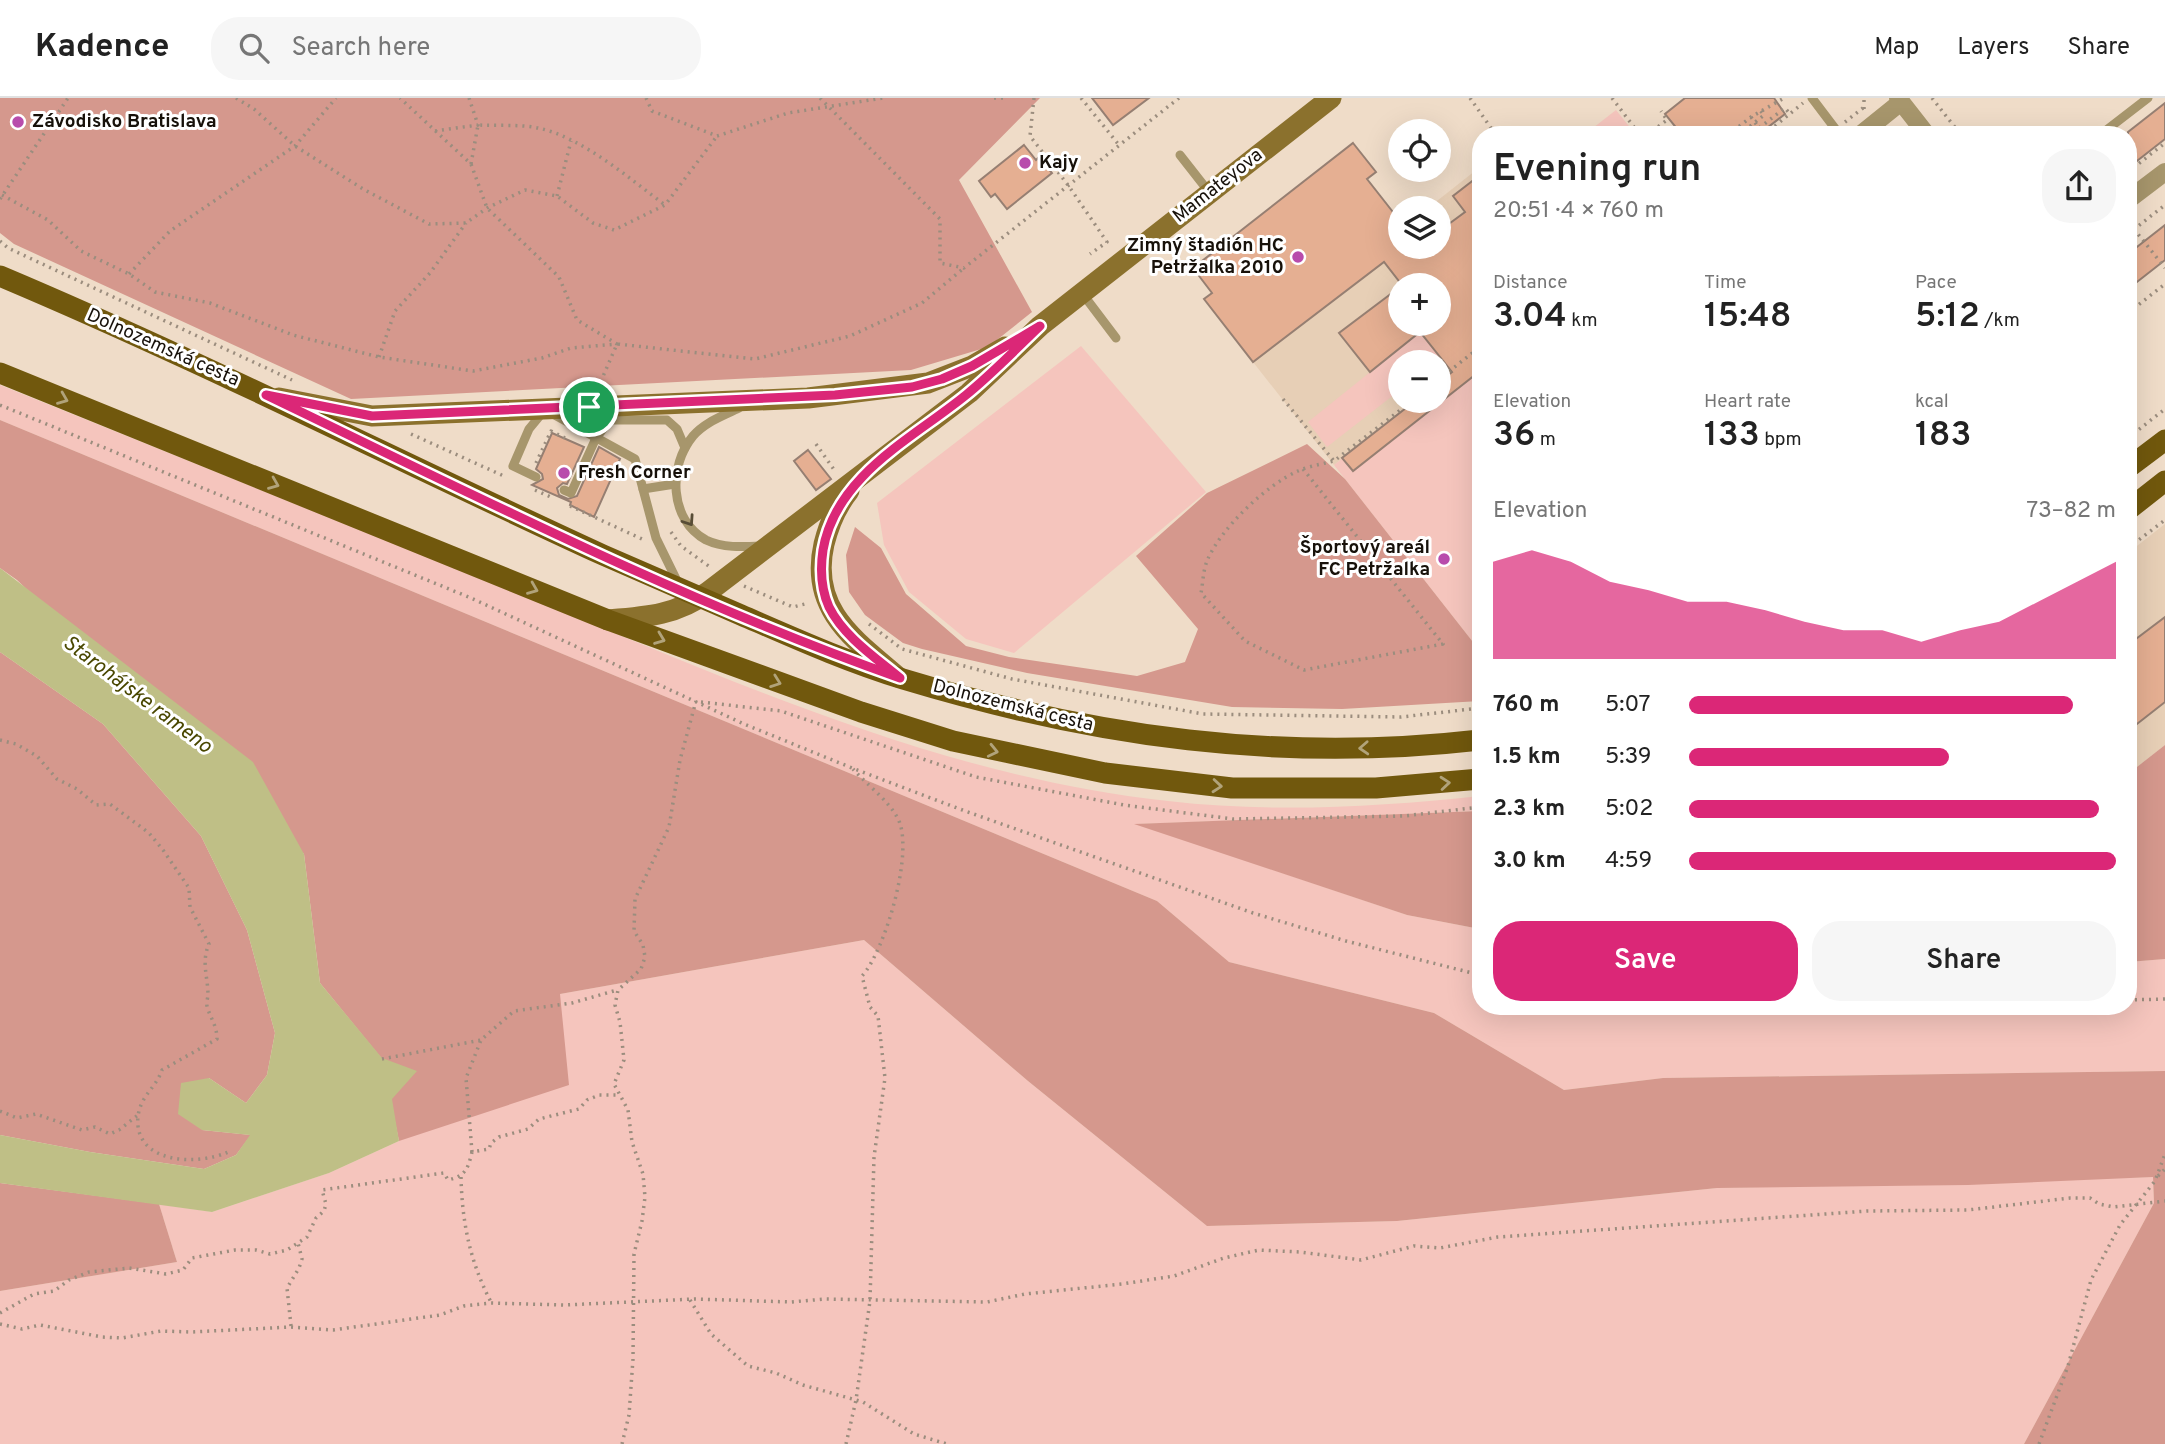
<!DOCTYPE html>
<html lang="en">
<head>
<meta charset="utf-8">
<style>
	body { margin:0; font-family:Overpass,sans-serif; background:#f6f6f6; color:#222; height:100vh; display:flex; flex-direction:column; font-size:26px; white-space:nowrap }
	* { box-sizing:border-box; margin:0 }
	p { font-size:23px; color:#767676 }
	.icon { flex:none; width:38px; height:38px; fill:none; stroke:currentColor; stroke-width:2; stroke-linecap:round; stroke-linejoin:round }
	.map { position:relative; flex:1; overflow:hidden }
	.drawer { position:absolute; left:1472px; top:28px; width:665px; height:889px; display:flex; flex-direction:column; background:#fff; border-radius:28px; box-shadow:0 7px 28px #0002 }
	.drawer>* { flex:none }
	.fabs { position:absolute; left:1388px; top:21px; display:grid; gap:14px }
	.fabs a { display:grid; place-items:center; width:63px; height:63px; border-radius:50%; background:#fff; box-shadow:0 7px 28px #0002; font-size:35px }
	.pin { position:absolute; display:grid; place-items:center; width:60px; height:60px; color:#fff; margin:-30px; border:4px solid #fff; border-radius:50%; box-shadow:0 2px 7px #0007 }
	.round { display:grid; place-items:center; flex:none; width:74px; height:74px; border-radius:28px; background:#f6f6f6 }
	.overview { display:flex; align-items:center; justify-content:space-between; height:119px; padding:0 21px }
	h1 { font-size:38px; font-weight:600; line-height:52px }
	.figures { display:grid; grid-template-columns:repeat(3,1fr); gap:10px; height:119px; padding:7px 21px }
	.figures div { display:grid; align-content:center }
	.figures b { font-size:35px; font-weight:600 }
	.figures small { font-size:19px; font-weight:400 }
	.figures p { font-size:19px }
	.chart { height:196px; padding:14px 21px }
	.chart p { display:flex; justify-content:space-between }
	.chart svg { width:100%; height:126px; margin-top:7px; fill:#db2777; opacity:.7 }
	.action { display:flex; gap:14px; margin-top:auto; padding:14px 21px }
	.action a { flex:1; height:80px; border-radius:28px; background:#db2777; color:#fff; font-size:28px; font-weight:600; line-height:80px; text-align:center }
	.action a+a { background:#f6f6f6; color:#222 }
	ul { padding:0 21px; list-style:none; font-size:23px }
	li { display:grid; grid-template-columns:112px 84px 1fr; align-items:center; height:52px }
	li i { height:18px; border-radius:9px; background:#db2777 }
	header { display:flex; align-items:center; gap:42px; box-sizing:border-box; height:98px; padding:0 35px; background:#fff; border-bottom:2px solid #e0e0e0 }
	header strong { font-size:33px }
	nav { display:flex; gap:38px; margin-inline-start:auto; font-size:24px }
	.search { width:490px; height:63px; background:#f6f6f6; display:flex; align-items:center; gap:18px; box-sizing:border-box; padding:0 24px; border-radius:28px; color:#767676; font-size:26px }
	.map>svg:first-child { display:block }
</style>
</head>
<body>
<header>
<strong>Kadence</strong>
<div class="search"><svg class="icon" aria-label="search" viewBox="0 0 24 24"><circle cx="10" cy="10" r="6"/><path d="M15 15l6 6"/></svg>Search here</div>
<nav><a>Map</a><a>Layers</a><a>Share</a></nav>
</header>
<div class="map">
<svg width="2165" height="1346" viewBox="0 0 2165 1346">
	<rect width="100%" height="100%" fill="#efdcc8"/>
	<!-- built -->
	<g fill="#e7cfb6" fill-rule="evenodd">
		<path d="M1480,69V252L1439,285L1438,264H1400V303H1415L1334,367L1253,264L1403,149H1438V110H1428ZM1400,187H1438V226H1400Z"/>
		<path d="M2165,426V647L2128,676V455Z"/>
	</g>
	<!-- green -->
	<g fill="#f5c5bd">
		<path d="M1616,12L1636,37H1584Z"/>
		<path d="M1420,234L1440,260L1434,264H1400V292L1327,349L1308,324Z"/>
		<path d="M1081,248L1206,394L1014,555L966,541L909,494L884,447L877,405Z"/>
		<path d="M1480,252V553L1334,367L1415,303H1438L1439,285Z"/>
		<path d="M0,287C174,357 348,427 522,497C731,582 942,679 1168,703C1272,715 1377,709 1480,698V713L1137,726L1407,817L1480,831V908H2128V864L2165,861V973L1663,980L1564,992L1434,915L1229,864L1157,803L0,322Z"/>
		<path d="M864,842L1028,983L1207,1128L1397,1123L1717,1090L2153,1079L2154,1105L2024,1346H0V1193L177,1164L159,1106L212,1114L329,1075L399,1043L560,896Z"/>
	</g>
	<!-- forest -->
	<g fill="#d5988d">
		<path d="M0,0H1040L959,82L1032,214L988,249L911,272L351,301L14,146L0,135Z"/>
		<path d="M0,322L1157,803L1229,864L1434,915L1564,992L1663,980L2165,973V1346H2024L2154,1105L2153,1079L1968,1087L1717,1090L1397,1123L1207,1128L1028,983L864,842L560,896L569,987L399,1043L382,961L320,885L304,756L17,482L0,470Z"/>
		<path d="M1307,346L1345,381L1480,553V603L1342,611L1232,609L1027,575L922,551L903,545L865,517L849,494L846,457L855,429L881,450L906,496L966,548L1009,559L1137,578L1185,564L1198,531L1136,458L1207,395Z"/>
		<path d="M0,554L103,626L201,738L247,832L275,935L267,977L246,1005L209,980L202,1032L251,1037L236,1057L204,1071L90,1054L0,1037Z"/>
		<path d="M2165,647V861L2128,864V676Z"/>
		<path d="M1480,713V831L1407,817L1134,726Z"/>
		<path d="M0,1085L159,1106L177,1164L0,1193Z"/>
	</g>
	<!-- water -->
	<path fill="#bfbf86" d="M0,470L253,664L304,756L320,885L382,960L417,973L392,1001L399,1043L329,1075L212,1114L0,1085V1037L90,1054L204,1071L236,1057L250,1037L202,1032L178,1016L181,985L209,980L246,1005L267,977L275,935L247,832L201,738L103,626L0,554Z"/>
	<!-- building -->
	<g fill="#e5af92" stroke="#967f72" stroke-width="2">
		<path d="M1092,0H1149L1113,27Z"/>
		<path d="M1685,0H1774L1785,16L1758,37H1682L1665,16Z"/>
		<path d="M2165,5V41L2128,70V34Z"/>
		<path d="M1353,45L1376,74L1367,81L1400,123V149H1438V134L1465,114L1453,98L1480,77V273L1353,373L1342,360L1415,303H1438V285L1452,274L1420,234L1370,274L1339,235L1400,189V226H1438V187H1402L1384,164L1253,264L1204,201L1212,195L1193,170Z"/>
		<path d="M1024,47L1036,62L1039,59L1052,75L1007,111L995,96L991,99L979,83Z"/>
		<path d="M2165,127V162L2128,191V156Z"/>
		<path d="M552,335L584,349L567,386L563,385L557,390L559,397L568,401L577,398L599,349L620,361L594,419L570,407L571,404L532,387L543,381L542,376L536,371Z"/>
		<path d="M808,352L831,381L816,392L794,363Z"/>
		<path d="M2165,519V604L2128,633V547Z"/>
	</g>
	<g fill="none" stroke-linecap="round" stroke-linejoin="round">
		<!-- path -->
		<g stroke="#9b8d7e" stroke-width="3.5" stroke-dasharray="2 5" stroke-linecap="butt">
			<path d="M236,0L254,11L295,48L363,91L429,126L466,125L487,110L525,92L557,98L593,125L614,132L665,107L717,38"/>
			<path d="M646,0L652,13L717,38L788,15L883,0"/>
			<path d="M820,0L940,121V165L964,170L1179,0"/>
			<path d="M994,0H1006"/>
			<path d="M1034,0L1030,38L1068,87L1107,144L1090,156"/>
			<path d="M1081,0L1119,47"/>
			<path d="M1470,0L1496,37"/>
			<path d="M1612,0L1640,37"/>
			<path d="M1932,0L1961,37"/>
			<path d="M1864,11V0"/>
			<path d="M1751,19L1759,30L1785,10L1790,16"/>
			<path d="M1845,24L1863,10"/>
			<path d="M435,33L478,27L469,0"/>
			<path d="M1647,37L1667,22L1661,13"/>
			<path d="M1728,37L1751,19L1784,0"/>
			<path d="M1751,37L1759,30"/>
			<path d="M1764,37L1803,5"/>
			<path d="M471,66L478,27C497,28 519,26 538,30C582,39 630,81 665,107"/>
			<path d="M2128,74L2165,45"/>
			<path d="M2,97L48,122L81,153L129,176L155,194L210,205L293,237L379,259L473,273L542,260L571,250L617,246L577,222L559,179L487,110L471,66L400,0"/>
			<path d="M557,98L571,43"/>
			<path d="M0,101L68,0"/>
			<path d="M2134,131L2165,170"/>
			<path d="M2128,136L2165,107"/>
			<path d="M0,143L8,150L292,282"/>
			<path d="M129,176L170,133L295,48L336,0"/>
			<path d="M2128,215L2165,186"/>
			<path d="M379,259L395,213L430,175L466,125"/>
			<path d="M1438,282L1480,249"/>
			<path d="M598,290L617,246L755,261L850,238L922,205L964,170"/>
			<path d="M1283,301L1334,363L1412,303"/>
			<path d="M0,307L471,500L744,626L852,670L965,713L1253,815L1346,843L1480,877"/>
			<path d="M411,336L506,379"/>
			<path d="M2128,340L2165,311"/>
			<path d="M816,346L835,373"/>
			<path d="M536,365L551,333L569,342"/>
			<path d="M1303,371L1443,546L1304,572L1245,543L1201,495C1203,485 1203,473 1207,463C1220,431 1266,387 1298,373C1309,368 1322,366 1334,363"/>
			<path d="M535,392L553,400"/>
			<path d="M570,408L642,441"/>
			<path d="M671,434L681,448L710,469"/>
			<path d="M2128,450L2165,422"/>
			<path d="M744,488L793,509L809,505"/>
			<path d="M869,526L902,551L1012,581L1203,616L1401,619L1480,610"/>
			<path d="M1477,540L1480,538"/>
			<path d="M701,604L781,613L976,679L1124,707L1233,721L1404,718L1480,709"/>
			<path d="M0,642L16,646L37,658L57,681L77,691L96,707L110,706L149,735L163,752L189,790L190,809L209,846C201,864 208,879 208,897C208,900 206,904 207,908C210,920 217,927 217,941L162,972C156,990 141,997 138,1018C133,1066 197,1068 228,1054"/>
			<path d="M2128,902L2165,901"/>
			<path d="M1677,908L1735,911L1954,908"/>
			<path d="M382,961L481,942"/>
			<path d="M0,1013L17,1020L36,1016L82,1032L95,1029L110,1036L119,1032L138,1017"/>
			<path d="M472,1054L466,980L481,942L514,913L572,905L617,892"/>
			<path d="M2158,1078L2165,1071"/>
			<path d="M461,1079C462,1124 470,1164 491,1204"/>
			<path d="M690,1202L711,1236L748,1268L776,1275L803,1287L863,1304L914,1336L947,1346"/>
			<path d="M0,1215L34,1196L54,1193L69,1182L89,1174L129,1170L166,1176L183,1172L192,1160L235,1152H256L270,1156L287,1152L307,1139L316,1120L324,1113L326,1106L322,1092L444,1075L448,1082C466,1078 468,1070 472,1054L489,1051L491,1045L499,1039L528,1031L539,1021L579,1011L587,1002L599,997H619"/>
			<path d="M0,1226L22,1231L40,1227L102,1239L122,1240L161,1233L191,1234L291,1229L333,1232L440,1217L464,1208L491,1205L564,1207L695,1201L791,1204L825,1201L987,1204L1025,1196L1122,1186L1174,1178L1224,1160L1259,1152L1300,1154L1361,1162L1414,1148L1440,1150L1498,1139L1868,1113L1968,1112L2070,1100H2090L2099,1106L2114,1109L2165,1103"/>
			<path d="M291,1228L287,1190L299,1170L302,1161L298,1145"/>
			<path d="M622,1346L629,1317L633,1261L634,1156L642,1123L645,1099L643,1076L632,1044L628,1012L614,986L624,962L620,924L615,907L618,892L641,871L645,859L643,847L634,833L635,801L669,729L680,662L696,603"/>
			<path d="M846,1346L856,1302L870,1203L874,1059L885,980L878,918L870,909L862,878C885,853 916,750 897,719C887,701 867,687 853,671"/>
			<path d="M2039,1346L2068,1268L2091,1182L2120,1127L2155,1083L2165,1056"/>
		</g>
		<!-- lane -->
		<g stroke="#a7966c" stroke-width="9">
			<path d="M1812,0L1840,37"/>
			<path d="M2100,37L2148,0"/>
			<path d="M1180,57L1209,94"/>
			<path d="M1082,195L1116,240"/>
			<path d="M739,310C723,318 705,324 693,338C668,368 669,422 706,442C723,450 742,449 760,448"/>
			<path d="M553,316L635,361L656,440L679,487"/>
			<path d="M536,379L513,368L529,331L543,314"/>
			<path d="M643,391L675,386"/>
			<path d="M564,392L571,395L596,340L610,322H667L677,331L685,350"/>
		</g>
		<!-- street -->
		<g stroke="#a7966c" stroke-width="18">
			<path d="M1898,0L1927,37"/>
			<path d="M1860,37L1901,4"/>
			<path d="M2128,102L2165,74"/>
		</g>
		<!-- secondary -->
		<g stroke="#8b712d" stroke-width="21">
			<path d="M279,300L372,318L808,300L928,285L972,268L1005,249"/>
			<path d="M849,393C836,409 829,426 824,446C809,512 855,542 898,579"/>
			<path d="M608,522C646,519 677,517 708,494L969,295L1040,228L1331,0"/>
		</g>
		<!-- primary -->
		<g stroke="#71580d" stroke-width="21">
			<path d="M0,178C204,264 402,365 603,457C649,477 695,497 741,517C794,540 847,564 903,581C1095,639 1280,665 1480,642"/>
			<path d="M0,275L608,522L861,614L953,643L1105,675L1232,690H1376L1480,681"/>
			<path d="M2128,370L2165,342"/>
			<path d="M2128,412L2165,383"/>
		</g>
		<!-- path-bridge -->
		<path stroke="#9b8d7e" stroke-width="3.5" stroke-dasharray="2 5" stroke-linecap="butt" d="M1739,37L1764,17L1758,10"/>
	</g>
	<!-- one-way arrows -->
	<defs><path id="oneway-chevron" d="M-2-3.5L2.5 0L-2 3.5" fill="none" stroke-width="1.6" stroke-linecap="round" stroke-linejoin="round" transform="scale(1.75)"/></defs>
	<g stroke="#b1a37a">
		<use href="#oneway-chevron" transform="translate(63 301) rotate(22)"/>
		<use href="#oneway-chevron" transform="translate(274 386) rotate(22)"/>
		<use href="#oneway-chevron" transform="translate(533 491) rotate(22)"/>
		<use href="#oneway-chevron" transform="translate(660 541) rotate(21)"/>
		<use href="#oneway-chevron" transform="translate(776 584) rotate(20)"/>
		<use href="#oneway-chevron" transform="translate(1364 650) rotate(177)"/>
		<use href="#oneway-chevron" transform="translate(993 653) rotate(13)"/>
		<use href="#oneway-chevron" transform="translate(1445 685) rotate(-5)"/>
		<use href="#oneway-chevron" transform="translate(1217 688) rotate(5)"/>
	</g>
	<use stroke="#584d36" href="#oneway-chevron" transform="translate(689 423) rotate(56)"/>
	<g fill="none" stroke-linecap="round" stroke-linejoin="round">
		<defs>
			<path id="route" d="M1040,228C1016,251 992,276 966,297C912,341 836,377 823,452C820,472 821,491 829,509C844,539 876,560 900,580C682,503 474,397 266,297L372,318L835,297L912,289L942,281L972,268Z"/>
		</defs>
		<!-- route casing -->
		<use href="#route" stroke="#fff" stroke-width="14"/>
		<!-- route -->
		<use href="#route" stroke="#db2777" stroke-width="9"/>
	</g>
	<!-- markers -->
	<g fill="#b84cac" stroke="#fff" stroke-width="2.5">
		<circle cx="18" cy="24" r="7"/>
		<circle cx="1025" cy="65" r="7"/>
		<circle cx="1298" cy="159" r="7"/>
		<circle cx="564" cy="375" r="7"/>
		<circle cx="1444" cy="461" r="7"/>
	</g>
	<g text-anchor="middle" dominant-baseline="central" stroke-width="6" stroke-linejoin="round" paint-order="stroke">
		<!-- poi labels -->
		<g font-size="19" font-weight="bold" fill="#17110a" stroke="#fff" text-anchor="start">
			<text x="32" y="24">Závodisko Bratislava</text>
			<text x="1039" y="65">Kajy</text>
			<text x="1284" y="148" text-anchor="end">Zimný štadión HC<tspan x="1284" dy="22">Petržalka 2010</tspan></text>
			<text x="578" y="375">Fresh Corner</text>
			<text x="1430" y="450" text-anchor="end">Športový areál<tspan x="1430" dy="22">FC Petržalka</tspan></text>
		</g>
		<!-- street labels -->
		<g font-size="19" fill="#17110a" stroke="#fff">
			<text transform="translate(1218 88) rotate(-38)">Mamateyova</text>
			<text transform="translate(163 250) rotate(24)">Dolnozemská cesta</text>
			<text transform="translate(1013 608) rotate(14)">Dolnozemská cesta</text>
		</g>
		<!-- water labels -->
		<g font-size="21" font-style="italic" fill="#494700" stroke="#fff">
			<text transform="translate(137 597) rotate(37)">Starohájske rameno</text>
		</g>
	</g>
</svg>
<div class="fabs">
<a><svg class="icon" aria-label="locate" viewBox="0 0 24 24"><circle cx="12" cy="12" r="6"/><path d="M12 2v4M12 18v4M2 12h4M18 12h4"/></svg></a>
<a><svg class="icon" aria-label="layers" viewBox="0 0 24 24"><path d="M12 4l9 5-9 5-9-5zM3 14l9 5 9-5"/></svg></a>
<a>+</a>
<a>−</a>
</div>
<div class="pin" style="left:589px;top:309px;background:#1e9e55"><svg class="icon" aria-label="arrive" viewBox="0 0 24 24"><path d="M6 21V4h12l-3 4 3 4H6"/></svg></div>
<section class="drawer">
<div class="overview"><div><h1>Evening run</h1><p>20:51 · 4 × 760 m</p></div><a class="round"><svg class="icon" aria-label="share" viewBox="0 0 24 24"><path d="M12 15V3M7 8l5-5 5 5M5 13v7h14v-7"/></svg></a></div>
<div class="figures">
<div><p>Distance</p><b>3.04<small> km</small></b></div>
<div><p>Time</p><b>15:48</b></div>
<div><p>Pace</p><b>5:12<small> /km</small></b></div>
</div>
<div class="figures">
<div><p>Elevation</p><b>36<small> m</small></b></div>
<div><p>Heart rate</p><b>133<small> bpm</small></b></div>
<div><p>kcal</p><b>183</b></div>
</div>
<div class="chart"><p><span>Elevation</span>73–82 m</p>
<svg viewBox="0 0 160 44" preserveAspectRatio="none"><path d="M0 44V10L10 6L20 10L30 17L40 20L50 24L60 24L70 27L80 31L90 34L100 34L110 38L120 34L130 31L140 24L150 17L160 10V44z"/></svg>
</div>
<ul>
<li><b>760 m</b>5:07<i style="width:90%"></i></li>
<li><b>1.5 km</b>5:39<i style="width:61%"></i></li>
<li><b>2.3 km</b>5:02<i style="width:96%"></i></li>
<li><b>3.0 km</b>4:59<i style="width:100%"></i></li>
</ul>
<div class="action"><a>Save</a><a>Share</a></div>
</section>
</div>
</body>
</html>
